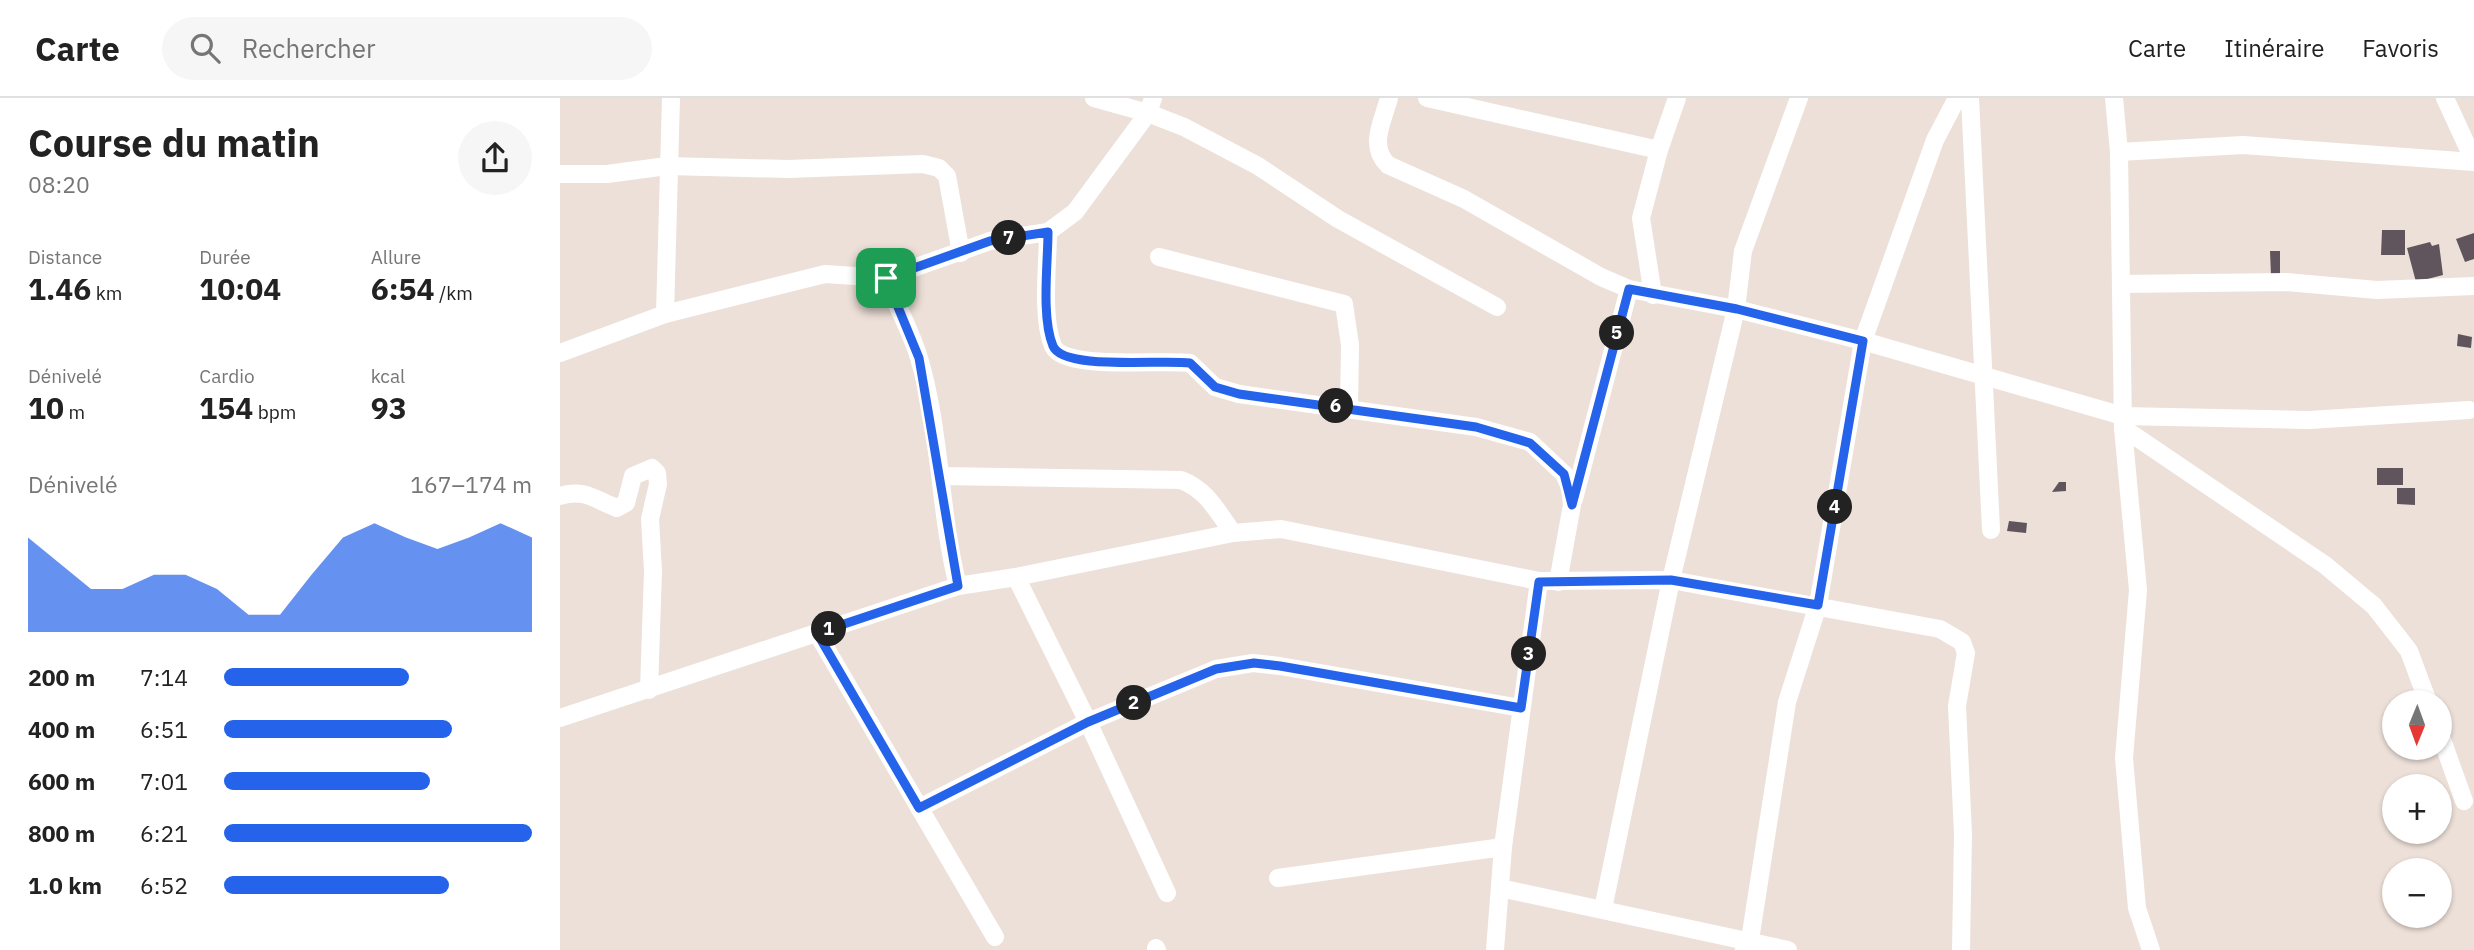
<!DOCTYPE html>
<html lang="fr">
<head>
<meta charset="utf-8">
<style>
	body { margin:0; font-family:"IBM Plex Sans",sans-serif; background:#f6f6f6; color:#222; height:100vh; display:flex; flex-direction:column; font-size:26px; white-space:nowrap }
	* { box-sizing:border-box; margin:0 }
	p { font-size:23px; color:#767676 }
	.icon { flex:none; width:38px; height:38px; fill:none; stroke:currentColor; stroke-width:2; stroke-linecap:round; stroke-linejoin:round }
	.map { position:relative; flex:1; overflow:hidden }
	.details { display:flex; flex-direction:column; background:#fff; width:560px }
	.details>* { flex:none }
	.needle { width:46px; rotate:181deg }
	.buttons { position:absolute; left:1822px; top:592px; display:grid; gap:14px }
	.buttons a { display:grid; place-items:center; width:70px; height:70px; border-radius:50%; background:#fff; box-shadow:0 2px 5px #0004; font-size:35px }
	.pin { position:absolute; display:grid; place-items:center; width:60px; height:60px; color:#fff; margin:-30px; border-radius:14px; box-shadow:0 4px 10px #0006 }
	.km { position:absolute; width:35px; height:35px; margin:-18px; border-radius:50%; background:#222; color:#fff; font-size:19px; line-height:35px; text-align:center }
	.round { display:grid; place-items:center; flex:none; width:74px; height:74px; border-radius:37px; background:#f6f6f6 }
	.overview { display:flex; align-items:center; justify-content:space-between; height:119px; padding:0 28px }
	h1 { font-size:38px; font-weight:700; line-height:52px }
	.stats { display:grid; grid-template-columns:repeat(3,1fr); gap:10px; height:119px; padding:7px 28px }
	.stats div { display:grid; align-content:center }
	.stats b { font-size:30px; font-weight:700 }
	.stats small { font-size:19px; font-weight:400 }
	.stats p { font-size:19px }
	.chart { height:196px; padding:14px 28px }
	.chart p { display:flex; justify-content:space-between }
	.chart svg { width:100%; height:126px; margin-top:7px; fill:#2563eb; opacity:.7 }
	ul { padding:0 28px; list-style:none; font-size:23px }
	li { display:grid; grid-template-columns:112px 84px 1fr; align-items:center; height:52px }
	li i { height:18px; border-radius:9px; background:#2563eb }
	header { display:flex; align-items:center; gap:42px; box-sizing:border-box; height:98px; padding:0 35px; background:#fff; border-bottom:2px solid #e0e0e0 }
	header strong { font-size:33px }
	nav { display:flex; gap:38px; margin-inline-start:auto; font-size:24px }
	.search { width:490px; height:63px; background:#f6f6f6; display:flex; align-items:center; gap:18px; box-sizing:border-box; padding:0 24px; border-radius:38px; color:#767676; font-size:26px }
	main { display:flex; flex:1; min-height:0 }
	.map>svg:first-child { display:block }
</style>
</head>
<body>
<header>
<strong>Carte</strong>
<div class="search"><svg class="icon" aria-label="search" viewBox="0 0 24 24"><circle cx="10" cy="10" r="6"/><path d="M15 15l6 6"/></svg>Rechercher</div>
<nav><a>Carte</a><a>Itinéraire</a><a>Favoris</a></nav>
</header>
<main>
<section class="details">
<div class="overview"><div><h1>Course du matin</h1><p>08:20</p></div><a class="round"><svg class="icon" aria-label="share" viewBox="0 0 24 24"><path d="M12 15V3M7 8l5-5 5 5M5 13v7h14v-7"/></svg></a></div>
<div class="stats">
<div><p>Distance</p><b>1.46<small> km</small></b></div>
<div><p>Durée</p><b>10:04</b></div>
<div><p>Allure</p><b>6:54<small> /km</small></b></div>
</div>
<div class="stats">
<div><p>Dénivelé</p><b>10<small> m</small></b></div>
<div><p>Cardio</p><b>154<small> bpm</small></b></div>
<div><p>kcal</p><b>93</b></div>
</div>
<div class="chart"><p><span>Dénivelé</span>167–174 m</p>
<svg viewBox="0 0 160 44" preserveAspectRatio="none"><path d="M0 44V11L10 20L20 29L30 29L40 24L50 24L60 29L70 38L80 38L90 24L100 11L110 6L120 11L130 15L140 11L150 6L160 11V44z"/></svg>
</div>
<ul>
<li><b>200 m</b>7:14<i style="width:60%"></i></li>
<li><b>400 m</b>6:51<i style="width:74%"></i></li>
<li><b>600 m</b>7:01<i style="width:67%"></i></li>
<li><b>800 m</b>6:21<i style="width:100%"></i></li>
<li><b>1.0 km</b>6:52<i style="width:73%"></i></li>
</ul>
</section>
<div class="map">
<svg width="1914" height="852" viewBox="0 0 1914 852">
	<rect width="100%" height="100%" fill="#ede0d8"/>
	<!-- building -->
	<g fill="#60555c">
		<path d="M1822,132H1845V157H1821Z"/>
		<path d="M1914,135V161L1905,164L1896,141Z"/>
		<path d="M1870,144L1872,148L1879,146L1883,177L1856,184L1847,150Z"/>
		<path d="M1710,153H1720V178H1711Z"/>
		<path d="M1898,236L1912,239L1911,250L1897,248Z"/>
		<rect x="1817" y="370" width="26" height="17"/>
		<path d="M1499,384H1506V393L1492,394Z"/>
		<path d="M1837,390H1855V407L1837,406Z"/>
		<path d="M1449,423L1467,425L1466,435L1447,433Z"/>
	</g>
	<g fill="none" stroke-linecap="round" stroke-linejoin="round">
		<!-- street -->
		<g stroke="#fff" stroke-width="18">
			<path d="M534,0L588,15L624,29L698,68L778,121L937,209"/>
			<path d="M829,0C823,23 808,48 828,67L904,101L1041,179L1069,191L1176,211L1303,243L1563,318L1749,322L1909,312"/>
			<path d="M867,0L1099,52"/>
			<path d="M1410,0L1431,432"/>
			<path d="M1554,0L1559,54L1563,330L1578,492L1564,660L1577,810L1591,852"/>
			<path d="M1885,0L1914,63"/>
			<path d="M1559,54L1683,47L1914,64"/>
			<path d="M0,76H47L107,68L228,71L363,66L379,70L387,78L401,155"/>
			<path d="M488,134C488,165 481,219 493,248C503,273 603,261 630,265L655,289L679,296L916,329L970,344L1004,376L1010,389L1012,407L998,484"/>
			<path d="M599,159L784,206L790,247L789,310"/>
			<path d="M325,180C336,206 351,233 359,260C381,334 379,413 398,488"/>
			<path d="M1561,186L1726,184L1817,192L1914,188"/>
			<path d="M1093,197L1081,120L1099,52L1117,0"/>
			<path d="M105,216L111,0"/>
			<path d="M0,255L105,216L265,176L325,180L430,143L488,134L515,114L588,15L593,0"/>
			<path d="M1563,330L1765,467L1814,508L1849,553L1868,604"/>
			<path d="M381,378L621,382C647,392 657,413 673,435"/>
			<path d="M0,398C24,390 36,402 57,410L66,405L73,378L92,370L97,375L98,386L90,421L93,473L89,592"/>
			<path d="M1014,401L1069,191"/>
			<path d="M456,479L528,624L607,795"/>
			<path d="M257,535L435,839"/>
			<path d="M0,620L398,488L456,479L673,435L721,431L979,483L1111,482L1380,531L1402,544L1406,555L1397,608L1403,736L1401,852"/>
			<path d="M1880,636L1904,703"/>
			<path d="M359,710L528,624L656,571L693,565L720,568L961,610"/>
			<path d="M718,780L943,749"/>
			<path d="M940,790L1228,852"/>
			<path d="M1043,811L1111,482L1176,211L1183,153L1239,0"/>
			<path d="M596,850L597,852"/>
			<path d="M935,852L943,749L979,483"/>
			<path d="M1184,852L1190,842L1227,604L1258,507L1303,243L1375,42L1397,0"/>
		</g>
	</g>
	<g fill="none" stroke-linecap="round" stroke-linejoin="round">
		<defs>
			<path id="route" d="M488,134C488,165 481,219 493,248C503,273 603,261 630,265L655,289L679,296L916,329L970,345L1004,376L1012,407L1069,191L1177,211L1303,243L1258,507L1111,482L979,484L961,610L720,568L694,565L656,571L528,624L359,710L257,535L398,488L359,260L326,180L430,143Z"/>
		</defs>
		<!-- route casing -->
		<use href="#route" stroke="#fff" stroke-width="14"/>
		<!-- route -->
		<use href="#route" stroke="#2563eb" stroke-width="9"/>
	</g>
</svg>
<div class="buttons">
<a><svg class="needle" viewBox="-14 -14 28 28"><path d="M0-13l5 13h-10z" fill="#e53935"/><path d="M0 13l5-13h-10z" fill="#767676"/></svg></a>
<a>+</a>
<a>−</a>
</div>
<div class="pin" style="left:326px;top:180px;background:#1e9e55"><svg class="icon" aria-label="arrive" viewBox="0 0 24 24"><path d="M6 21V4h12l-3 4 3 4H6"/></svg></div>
<b class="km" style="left:269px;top:531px">1</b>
<b class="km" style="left:574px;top:605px">2</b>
<b class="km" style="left:969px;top:556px">3</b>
<b class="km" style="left:1275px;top:409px">4</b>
<b class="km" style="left:1057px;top:235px">5</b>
<b class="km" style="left:776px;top:308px">6</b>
<b class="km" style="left:449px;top:140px">7</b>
</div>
</main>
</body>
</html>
